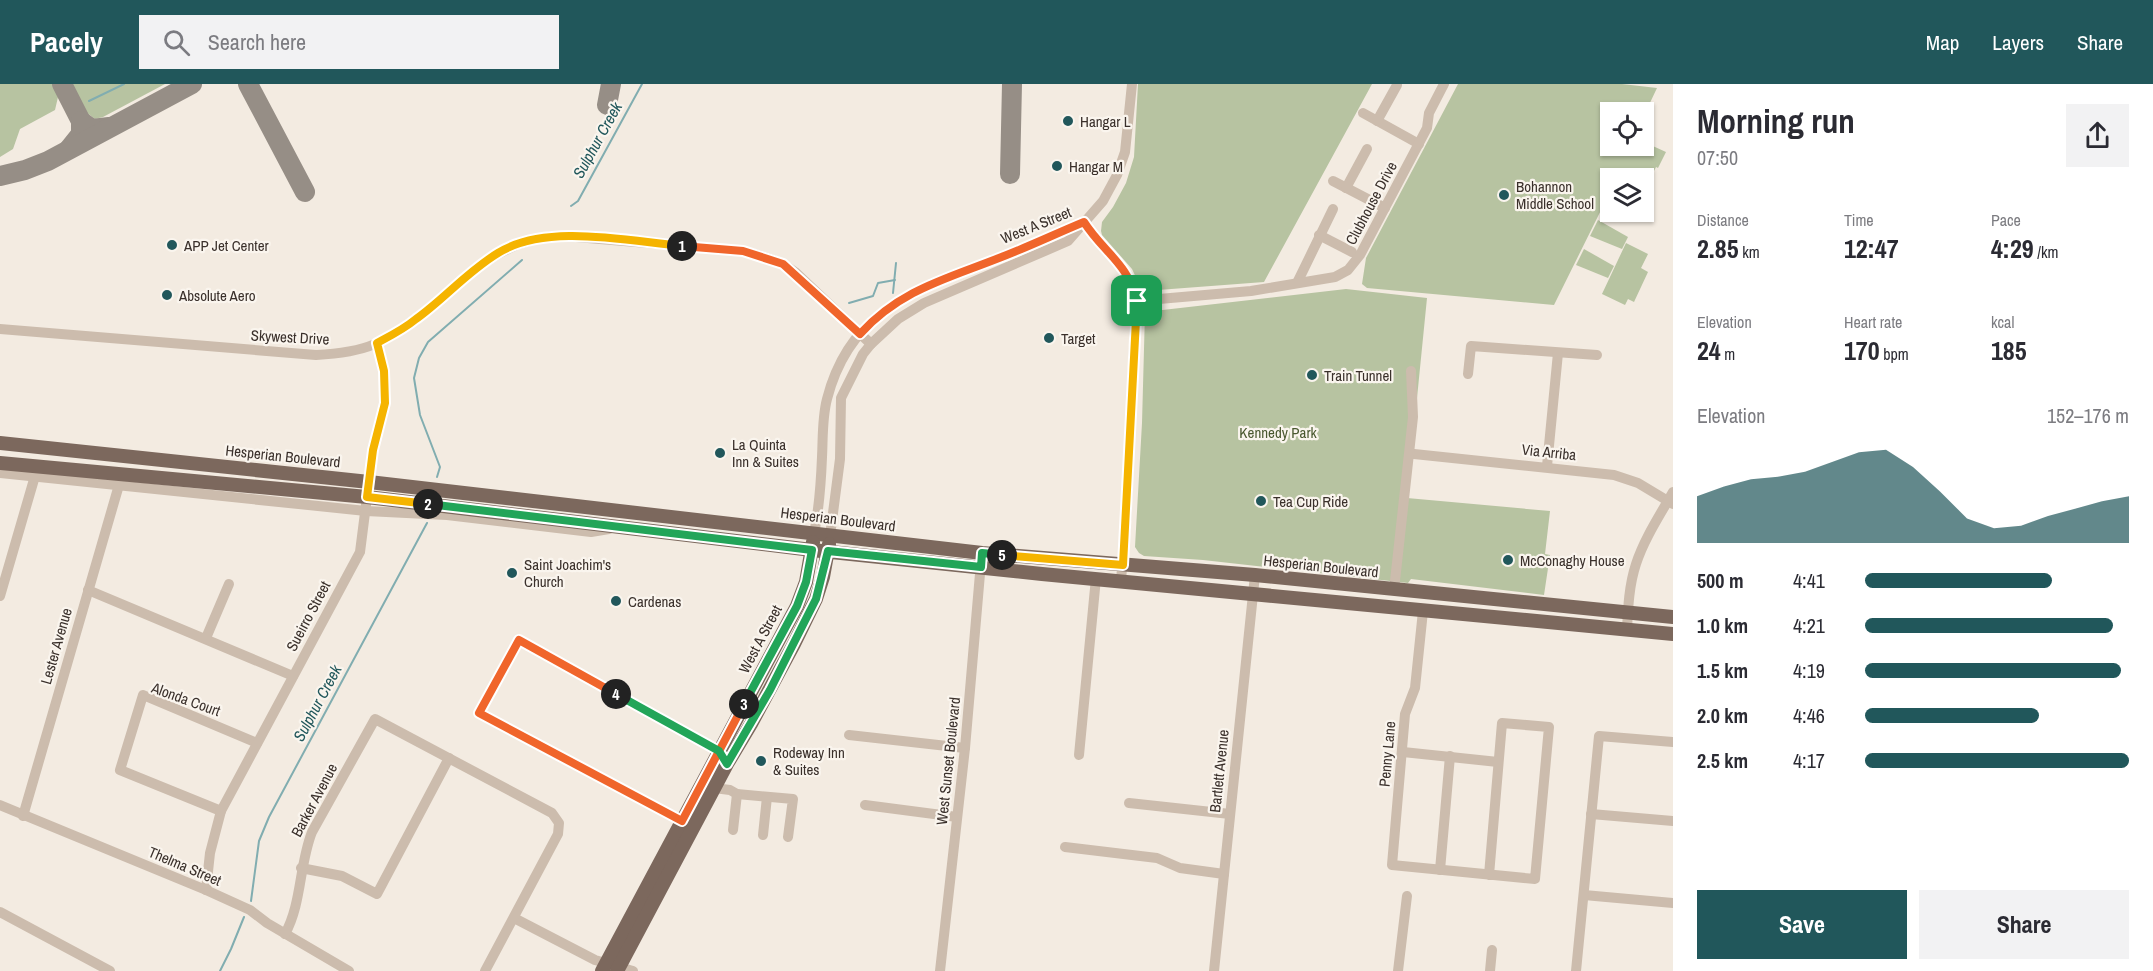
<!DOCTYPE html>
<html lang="en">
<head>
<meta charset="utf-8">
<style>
	body { margin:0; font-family:"Archivo Narrow",sans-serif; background:#f2f2f3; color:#2b2b33; height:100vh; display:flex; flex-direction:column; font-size:22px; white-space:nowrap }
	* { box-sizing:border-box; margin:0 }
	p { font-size:20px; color:#7c7c81 }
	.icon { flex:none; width:33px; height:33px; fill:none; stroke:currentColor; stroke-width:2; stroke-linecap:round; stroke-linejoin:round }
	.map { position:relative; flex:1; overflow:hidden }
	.panel { display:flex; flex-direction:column; background:#fff; width:480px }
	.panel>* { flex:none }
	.controls { position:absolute; left:1600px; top:18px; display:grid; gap:12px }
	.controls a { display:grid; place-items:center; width:54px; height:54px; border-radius:0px; background:#fff; box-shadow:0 2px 4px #0004; font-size:30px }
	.pin { position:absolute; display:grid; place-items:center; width:51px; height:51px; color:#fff; margin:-26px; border-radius:12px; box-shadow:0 3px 9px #0006 }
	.km { position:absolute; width:30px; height:30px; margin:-15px; border-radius:50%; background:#222; color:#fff; font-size:16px; line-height:30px; text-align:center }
	.round { display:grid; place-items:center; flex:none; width:63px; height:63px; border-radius:0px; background:#f2f2f3 }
	.summary { display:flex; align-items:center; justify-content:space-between; height:102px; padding:0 24px }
	h1 { font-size:33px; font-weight:700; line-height:45px }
	.figures { display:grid; grid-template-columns:repeat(3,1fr); gap:9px; height:102px; padding:6px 24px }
	.figures div { display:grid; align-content:center }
	.figures b { font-size:26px; font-weight:700 }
	.figures small { font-size:16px; font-weight:400 }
	.figures p { font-size:16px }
	.chart { height:168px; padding:12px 24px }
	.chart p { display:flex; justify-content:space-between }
	.chart svg { width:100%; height:108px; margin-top:6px; fill:#21575b; opacity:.7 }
	.primary-button { display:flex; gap:12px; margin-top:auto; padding:12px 24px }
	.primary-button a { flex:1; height:69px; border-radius:0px; background:#21575b; color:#fff; font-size:24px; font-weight:700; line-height:69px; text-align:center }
	.primary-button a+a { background:#f2f2f3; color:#2b2b33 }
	ul { padding:0 24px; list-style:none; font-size:20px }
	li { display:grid; grid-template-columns:96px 72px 1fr; align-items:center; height:45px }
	li i { height:15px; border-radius:8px; background:#21575b }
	header { display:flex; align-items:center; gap:36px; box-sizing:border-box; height:84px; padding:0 30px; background:#21575b; color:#fff }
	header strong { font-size:28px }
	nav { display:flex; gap:33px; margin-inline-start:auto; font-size:21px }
	.search { width:420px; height:54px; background:#f2f2f3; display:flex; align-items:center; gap:15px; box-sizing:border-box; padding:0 21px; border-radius:0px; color:#7c7c81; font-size:22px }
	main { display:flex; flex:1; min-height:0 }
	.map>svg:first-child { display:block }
</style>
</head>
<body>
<header>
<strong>Pacely</strong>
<div class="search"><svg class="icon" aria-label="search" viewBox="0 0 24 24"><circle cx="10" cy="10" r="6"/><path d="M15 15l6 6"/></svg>Search here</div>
<nav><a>Map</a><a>Layers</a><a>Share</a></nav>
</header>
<main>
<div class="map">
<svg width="1673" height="887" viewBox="0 0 1673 887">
	<rect width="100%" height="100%" fill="#f3ebe1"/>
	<!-- green -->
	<g fill="#b7c3a1">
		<path d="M0,0H53L58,13L55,26L20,45L13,65L0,73Z"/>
		<path d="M69,0H165L103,33L95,35L82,25Z"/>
		<path d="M1138,0H1372L1264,198L1158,206H1144L1140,202L1132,185L1102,151L1101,147L1102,138L1113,123L1126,99L1134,73Z"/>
		<path d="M1458,0H1622L1657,4L1648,23L1639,18L1635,28H1611V62H1644V58L1666,68L1658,84L1656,83L1652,91L1640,85L1636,92L1642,94H1611V113L1608,112L1554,221L1367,204L1362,200L1366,174Z"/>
		<path d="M1598,136L1628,153L1622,165L1590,152Z"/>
		<path d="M1626,159L1648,170L1641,184L1648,188L1634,218L1628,215L1625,221L1602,210Z"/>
		<path d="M1584,165L1614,182L1608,194L1576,181Z"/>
		<path d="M1346,205L1427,214L1407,414L1550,427L1545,470L1550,471L1544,511L1411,495L1408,499L1203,476L1144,472L1139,469L1135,463L1142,339L1145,228Z"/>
	</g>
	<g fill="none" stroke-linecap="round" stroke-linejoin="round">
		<!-- stream -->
		<g stroke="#81adb0" stroke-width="2">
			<path d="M89,17L124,0"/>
			<path d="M571,122L578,117L642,0"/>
			<path d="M893,209L896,179"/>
			<path d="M849,219L873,212L878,199L895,196"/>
			<path d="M437,393L440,383L420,331L414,294L419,274L428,258L522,176"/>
			<path d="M251,817L259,757L269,733L427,439"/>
			<path d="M220,887L231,865L244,833"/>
		</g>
		<!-- taxiway -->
		<g stroke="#968e86" stroke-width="20">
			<path d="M62,0L87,49"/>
			<path d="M248,0L305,108"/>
			<path d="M607,21L611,0"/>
			<path d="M69,65L81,50V37L92,45L109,43"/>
			<path d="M1010,90L1012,0"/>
			<path d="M0,92L25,86L48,77L192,0"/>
		</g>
		<!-- minor -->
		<g stroke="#ccbcad" stroke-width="10">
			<path d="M1363,29L1419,60"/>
			<path d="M1377,37L1397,1"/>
			<path d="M1333,97L1385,124"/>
			<path d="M1346,104L1367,65"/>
			<path d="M1084,138C1103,169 1128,178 1136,217L1126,438L1121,496"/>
			<path d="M1319,151L1352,168"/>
			<path d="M1297,199L1333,125"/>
			<path d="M1136,217L1251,207L1335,193L1348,186L1360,171L1427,44L1429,29L1444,0"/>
			<path d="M0,245L316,271C337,270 356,268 375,260C444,229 482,151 564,152L743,167C762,172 779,176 795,188L871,260"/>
			<path d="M1468,290L1471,262L1597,271"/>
			<path d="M1414,370L1614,391L1638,399L1673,420"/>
			<path d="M1547,382L1558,269"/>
			<path d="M0,389L366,427L447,431L591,448L609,445"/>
			<path d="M814,450C819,425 821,399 822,373C823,354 822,334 827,315C850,226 913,208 989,178C1020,166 1050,152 1081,140"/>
			<path d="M830,452L840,375L841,314L863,270L871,260L898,235L924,219L1068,157L1103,117L1117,91L1125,68L1132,0"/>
			<path d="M88,506L293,592"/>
			<path d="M1394,506L1413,333L1411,287"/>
			<path d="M0,512L35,392"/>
			<path d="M1423,527L1415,604L1405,630L1392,781L1535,795L1549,643L1502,639L1489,791"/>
			<path d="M1627,546C1628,524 1629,501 1636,480C1644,455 1660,431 1673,408"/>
			<path d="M206,554L229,500"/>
			<path d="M849,651L965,664"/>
			<path d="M1403,668L1498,678"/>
			<path d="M1079,671L1096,494"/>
			<path d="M714,704L730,706L737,710L793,715L788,753"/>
			<path d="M1129,719L1230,730"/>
			<path d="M0,721L206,806L250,826L267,839L349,887"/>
			<path d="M865,721L957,733"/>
			<path d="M221,727L120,686L143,611L257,659"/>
			<path d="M1591,730L1673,737"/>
			<path d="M23,732L119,401"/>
			<path d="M682,737L479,629L519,556L719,667"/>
			<path d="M733,746L737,710"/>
			<path d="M763,751L767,713"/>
			<path d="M1065,763L1157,774L1180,784L1224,790"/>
			<path d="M301,784L342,792L377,810L449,674"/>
			<path d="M1440,786L1450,672"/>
			<path d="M206,806L210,769L221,727L360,468L373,366L385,319L384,287L377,259"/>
			<path d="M1584,811L1673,819"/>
			<path d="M0,828L110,887"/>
			<path d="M514,834L595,876L633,887"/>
			<path d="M285,850C302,819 299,781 312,748L375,635L552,729L559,739L558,750L485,887"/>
			<path d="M940,887L965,664L981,478"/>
			<path d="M1214,887L1255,491"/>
			<path d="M1398,887L1407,812"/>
			<path d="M1490,887L1492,866"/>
			<path d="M1576,887L1599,652L1673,658"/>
		</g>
		<!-- major -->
		<g stroke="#7c685d" stroke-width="14">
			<path d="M0,359L369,398L982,469L1255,491L1673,533"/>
			<path d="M0,379L367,413L812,466L1042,490L1673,550"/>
			<path d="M602,887L797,522L806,498L813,458"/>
			<path d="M617,887L727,680L751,640L794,560L816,515L823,493L829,460"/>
		</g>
	</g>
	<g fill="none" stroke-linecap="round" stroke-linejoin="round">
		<defs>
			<path id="split-1" d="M682,162L743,167L783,180L860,250C900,206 946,195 999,174C1028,163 1055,150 1084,138C1103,168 1128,179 1137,217"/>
			<path id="split-2" d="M428,420L367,413L373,366L385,319L384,287L377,259C390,252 404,245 416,235C444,215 468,187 498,169C546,139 627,157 682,162"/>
			<path id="split-3" d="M428,420L812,466L806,498L797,522L744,620"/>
			<path id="split-4" d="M616,610L519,556L479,629L682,737L744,620"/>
			<path id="split-5" d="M616,610L719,667L727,680L770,606L816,515L828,467L981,483L982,469L1002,471"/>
			<path id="split-6" d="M1002,471L1123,481L1137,217"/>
		</defs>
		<!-- split-1 casing -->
		<use href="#split-1" stroke="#fff" stroke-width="12"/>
		<!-- split-2 casing -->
		<use href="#split-2" stroke="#fff" stroke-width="12"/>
		<!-- split-3 casing -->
		<use href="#split-3" stroke="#fff" stroke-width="12"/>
		<!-- split-4 casing -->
		<use href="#split-4" stroke="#fff" stroke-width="12"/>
		<!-- split-5 casing -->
		<use href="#split-5" stroke="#fff" stroke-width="12"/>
		<!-- split-6 casing -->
		<use href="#split-6" stroke="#fff" stroke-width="12"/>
		<!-- split-1 -->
		<use href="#split-1" stroke="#f0652b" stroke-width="8"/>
		<!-- split-2 -->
		<use href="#split-2" stroke="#f5b400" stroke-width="8"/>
		<!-- split-3 -->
		<use href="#split-3" stroke="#22a559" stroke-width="8"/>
		<!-- split-4 -->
		<use href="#split-4" stroke="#f0652b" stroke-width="8"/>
		<!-- split-5 -->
		<use href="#split-5" stroke="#22a559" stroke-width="8"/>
		<!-- split-6 -->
		<use href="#split-6" stroke="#f5b400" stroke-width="8"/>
	</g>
	<!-- markers -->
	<g fill="#21575b" stroke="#faf5ee" stroke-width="2">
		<circle cx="1068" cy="37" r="6"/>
		<circle cx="1057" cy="82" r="6"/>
		<circle cx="1504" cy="111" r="6"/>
		<circle cx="172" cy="161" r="6"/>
		<circle cx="167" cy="211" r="6"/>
		<circle cx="1049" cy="254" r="6"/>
		<circle cx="1312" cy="291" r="6"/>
		<circle cx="720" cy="369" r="6"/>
		<circle cx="1261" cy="417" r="6"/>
		<circle cx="1508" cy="476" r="6"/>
		<circle cx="512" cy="489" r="6"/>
		<circle cx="616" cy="517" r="6"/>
		<circle cx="761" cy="677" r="6"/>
	</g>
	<g text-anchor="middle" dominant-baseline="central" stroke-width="4.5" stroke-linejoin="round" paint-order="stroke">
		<!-- poi labels -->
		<g font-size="15" fill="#3a302b" stroke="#faf5ee" text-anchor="start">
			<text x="1080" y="37">Hangar L</text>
			<text x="1069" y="82">Hangar M</text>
			<text x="1516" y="102">Bohannon<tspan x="1516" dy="17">Middle School</tspan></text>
			<text x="184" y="161">APP Jet Center</text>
			<text x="179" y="211">Absolute Aero</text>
			<text x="1061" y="254">Target</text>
			<text x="1324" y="291">Train Tunnel</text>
			<text x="732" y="360">La Quinta<tspan x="732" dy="17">Inn &amp; Suites</tspan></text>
			<text x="1273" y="417">Tea Cup Ride</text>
			<text x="1520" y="476">McConaghy House</text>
			<text x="524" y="480">Saint Joachim's<tspan x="524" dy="17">Church</tspan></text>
			<text x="628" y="517">Cardenas</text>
			<text x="773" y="668">Rodeway Inn<tspan x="773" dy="17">&amp; Suites</tspan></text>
		</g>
		<!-- street labels -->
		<g font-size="15" fill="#3a302b" stroke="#faf5ee">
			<text transform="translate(1371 119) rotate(-62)">Clubhouse Drive</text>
			<text transform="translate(1036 141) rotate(-22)">West A Street</text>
			<text transform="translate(290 253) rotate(3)">Skywest Drive</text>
			<text transform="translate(1549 368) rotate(6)">Via Arriba</text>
			<text transform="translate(283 372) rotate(6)">Hesperian Boulevard</text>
			<text transform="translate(838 435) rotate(7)">Hesperian Boulevard</text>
			<text transform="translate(1321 482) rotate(6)">Hesperian Boulevard</text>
			<text transform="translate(308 532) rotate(-62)">Sueirro Street</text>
			<text transform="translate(760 555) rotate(-62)">West A Street</text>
			<text transform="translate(56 562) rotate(-74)">Lester Avenue</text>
			<text transform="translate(186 615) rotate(20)">Alonda Court</text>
			<text transform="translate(1387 670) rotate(-85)">Penny Lane</text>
			<text transform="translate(948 677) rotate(-84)">West Sunset Boulevard</text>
			<text transform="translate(1219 687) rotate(-84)">Bartlett Avenue</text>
			<text transform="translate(314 716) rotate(-62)">Barker Avenue</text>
			<text transform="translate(185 782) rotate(23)">Thelma Street</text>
		</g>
		<!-- park labels -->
		<g font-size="15" fill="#49582f" stroke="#faf5ee">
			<text x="1278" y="348">Kennedy Park</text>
		</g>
		<!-- water labels -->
		<g font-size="16" font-style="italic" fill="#21575b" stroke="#faf5ee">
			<text transform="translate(597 56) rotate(-61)">Sulphur Creek</text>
			<text transform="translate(317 619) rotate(-62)">Sulphur Creek</text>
		</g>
	</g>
</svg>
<div class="controls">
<a><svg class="icon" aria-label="locate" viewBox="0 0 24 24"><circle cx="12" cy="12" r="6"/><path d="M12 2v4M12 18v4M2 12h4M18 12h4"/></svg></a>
<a><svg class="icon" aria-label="layers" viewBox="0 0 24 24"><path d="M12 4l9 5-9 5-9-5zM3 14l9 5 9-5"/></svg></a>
</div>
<div class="pin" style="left:1137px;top:217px;background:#1e9e55"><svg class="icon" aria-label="arrive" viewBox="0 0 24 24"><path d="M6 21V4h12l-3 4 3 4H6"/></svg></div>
<b class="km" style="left:682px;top:162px">1</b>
<b class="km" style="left:428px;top:420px">2</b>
<b class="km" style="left:744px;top:620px">3</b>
<b class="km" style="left:616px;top:610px">4</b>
<b class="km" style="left:1002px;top:471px">5</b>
</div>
<section class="panel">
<div class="summary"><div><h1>Morning run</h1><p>07:50</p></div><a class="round"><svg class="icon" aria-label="share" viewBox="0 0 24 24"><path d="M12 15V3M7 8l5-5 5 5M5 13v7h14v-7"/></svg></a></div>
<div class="figures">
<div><p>Distance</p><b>2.85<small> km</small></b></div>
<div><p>Time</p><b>12:47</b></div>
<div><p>Pace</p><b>4:29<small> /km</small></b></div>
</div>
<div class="figures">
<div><p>Elevation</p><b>24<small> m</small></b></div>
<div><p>Heart rate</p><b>170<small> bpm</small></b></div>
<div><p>kcal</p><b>185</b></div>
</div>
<div class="chart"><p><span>Elevation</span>152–176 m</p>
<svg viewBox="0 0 160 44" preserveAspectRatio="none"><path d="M0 44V25L10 21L20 18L30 17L40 15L50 11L60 7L70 6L80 13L90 23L100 34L110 38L120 37L130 33L140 30L150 27L160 25V44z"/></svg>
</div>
<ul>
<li><b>500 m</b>4:41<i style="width:71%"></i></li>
<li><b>1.0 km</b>4:21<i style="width:94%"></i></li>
<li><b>1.5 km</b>4:19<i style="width:97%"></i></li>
<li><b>2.0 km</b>4:46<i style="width:66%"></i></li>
<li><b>2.5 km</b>4:17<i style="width:100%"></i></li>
</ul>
<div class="primary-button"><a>Save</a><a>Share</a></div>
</section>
</main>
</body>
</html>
